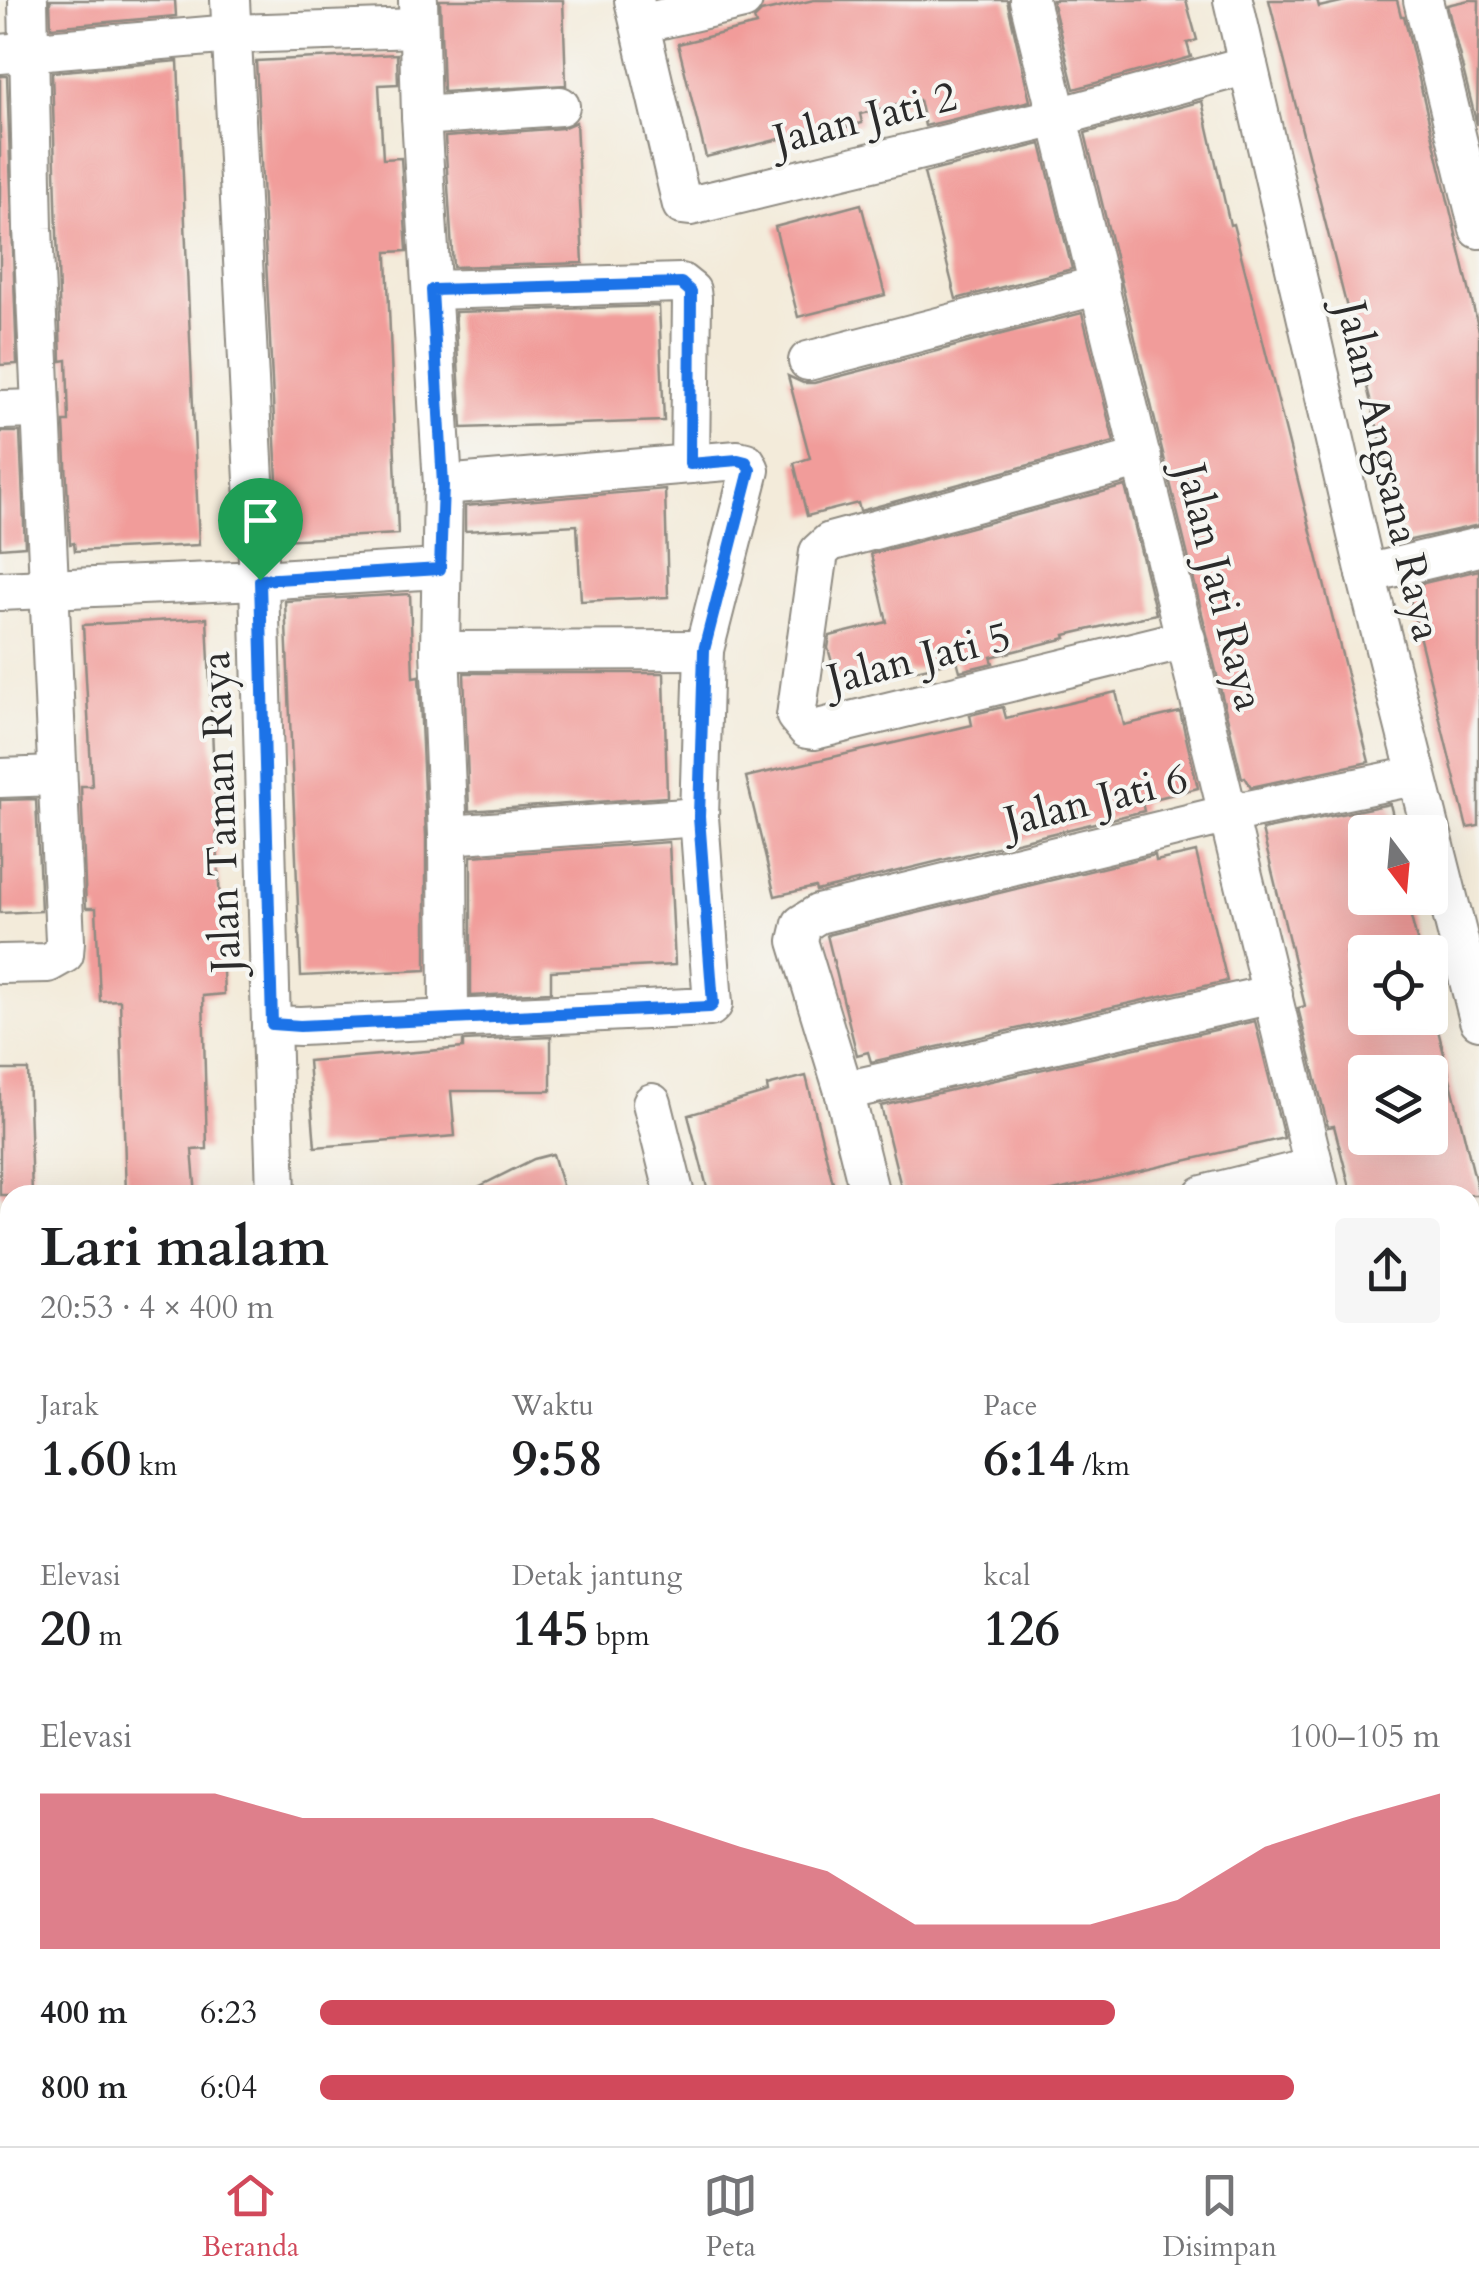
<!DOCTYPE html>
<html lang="id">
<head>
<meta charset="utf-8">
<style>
	body { margin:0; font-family:Cardo,serif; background:#f6f6f6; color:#202124; height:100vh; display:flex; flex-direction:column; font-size:38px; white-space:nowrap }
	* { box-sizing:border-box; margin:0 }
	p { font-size:32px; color:#757577 }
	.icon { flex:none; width:55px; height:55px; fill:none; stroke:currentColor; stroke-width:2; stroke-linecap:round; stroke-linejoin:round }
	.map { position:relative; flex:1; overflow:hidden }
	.drawer { position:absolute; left:0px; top:1185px; width:1480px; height:962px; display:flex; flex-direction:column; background:#fff; border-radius:30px 30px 0 0; box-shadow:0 10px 40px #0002 }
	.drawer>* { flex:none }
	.needle { width:65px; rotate:164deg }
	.buttons { position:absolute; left:1348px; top:815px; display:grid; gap:20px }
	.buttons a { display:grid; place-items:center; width:100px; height:100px; border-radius:10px; background:#fff; box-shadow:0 10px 40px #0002; font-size:50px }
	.pin { position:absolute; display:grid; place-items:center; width:85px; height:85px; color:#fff; margin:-102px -42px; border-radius:50% 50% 50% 0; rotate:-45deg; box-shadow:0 0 10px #0007 }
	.pin .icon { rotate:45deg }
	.round { display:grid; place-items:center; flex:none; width:105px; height:105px; border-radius:10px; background:#f6f6f6 }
	.headline { display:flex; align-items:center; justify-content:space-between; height:170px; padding:0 40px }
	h1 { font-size:55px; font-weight:700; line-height:75px }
	.metrics { display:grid; grid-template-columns:repeat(3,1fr); gap:15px; height:170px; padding:10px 40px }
	.metrics div { display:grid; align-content:center }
	.metrics b { font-size:50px; font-weight:700 }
	.metrics small { font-size:28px; font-weight:400 }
	.metrics p { font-size:28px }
	.chart { height:280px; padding:20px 40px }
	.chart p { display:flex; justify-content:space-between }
	.chart svg { width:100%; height:180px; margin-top:10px; fill:#d1495b; opacity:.7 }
	ul { padding:0 40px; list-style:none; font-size:32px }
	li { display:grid; grid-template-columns:160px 120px 1fr; align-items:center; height:75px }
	li i { height:25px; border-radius:12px; background:#d1495b }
	.dock { display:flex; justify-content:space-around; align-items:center; height:140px; border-top:2px solid #e0e0e0; background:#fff; font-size:28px; color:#757577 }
	.dock a { display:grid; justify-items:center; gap:5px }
	.dock .on { color:#d1495b }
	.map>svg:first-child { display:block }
</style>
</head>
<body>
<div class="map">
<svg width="1479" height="2146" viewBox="0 0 1479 2146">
	<rect width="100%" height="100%" fill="#f6f6f2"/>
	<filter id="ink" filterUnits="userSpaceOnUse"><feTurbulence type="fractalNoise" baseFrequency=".01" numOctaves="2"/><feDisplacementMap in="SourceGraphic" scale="20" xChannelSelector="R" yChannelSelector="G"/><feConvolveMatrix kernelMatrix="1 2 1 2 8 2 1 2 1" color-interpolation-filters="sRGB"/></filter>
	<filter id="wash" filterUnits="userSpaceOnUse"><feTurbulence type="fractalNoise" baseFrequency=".0048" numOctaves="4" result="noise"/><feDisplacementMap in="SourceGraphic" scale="40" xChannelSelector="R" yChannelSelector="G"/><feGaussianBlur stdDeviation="2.25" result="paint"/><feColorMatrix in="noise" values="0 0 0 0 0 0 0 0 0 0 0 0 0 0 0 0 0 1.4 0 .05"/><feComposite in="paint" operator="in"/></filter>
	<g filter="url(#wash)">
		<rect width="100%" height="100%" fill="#f3ebda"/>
		<g id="blocks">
			<!-- building -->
			<g fill="#f19c9a" fill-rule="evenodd">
				<path d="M50,0H175L176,16L51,27Z"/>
				<path d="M440,0H563L566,85L443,92Z"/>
				<path d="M814,0H1007L1030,101L925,126L919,100L860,114L862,123L823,133L824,136L790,144L788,137L706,157L678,44L756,25L754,19L761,12Z"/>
				<path d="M1052,0H1186L1197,40L1187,43L1191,57L1074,89Z"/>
				<path d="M1269,0H1317L1319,7L1350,0H1397L1401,16H1404L1479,331V525L1406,541Z"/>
				<path d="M1469,0H1479L1477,125L1447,5Z"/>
				<path d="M397,54L398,84L379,85L383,159L401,158L407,251L387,252V257L398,534L280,540L256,61Z"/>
				<path d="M178,61L199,545L75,551L74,543L70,544L64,422H69L67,360L61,361L52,72Z"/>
				<path d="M0,76H7L17,364L0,365Z"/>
				<path d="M1202,101L1230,225L1233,224L1249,286L1369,762L1251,787L1245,777L1242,778L1085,133Z"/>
				<path d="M576,122L583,263L453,267L445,137L562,128Z"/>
				<path d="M1041,144L1072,269L956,299L924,173Z"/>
				<path d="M861,204L885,295L798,317L775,227Z"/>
				<path d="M659,306L664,421L462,428L455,312Z"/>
				<path d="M1082,313L1114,442L860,511L858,503L807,516L794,463L810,458L788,376L803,383H814Z"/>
				<path d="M0,432H20L25,546L0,548Z"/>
				<path d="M1125,486L1156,614L1065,635L1066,638L991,657L993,663L960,671L957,660L908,672L905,661L836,677L828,648L830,636L887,622L871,554Z"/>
				<path d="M665,489L668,597L581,601L577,525L465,531V506Z"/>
				<path d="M1479,570V826L1467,828L1407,587Z"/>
				<path d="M410,594L413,677L419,676L426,836V970L301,976L285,601Z"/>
				<path d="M207,618L224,994L203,996L207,1149L192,1150L196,1195H126L120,1000L100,1001L96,908H86L81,786H92L83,625Z"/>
				<path d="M464,673H664L667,797L469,811Z"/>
				<path d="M1116,692L1124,725L1180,712L1198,788L1142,802L1144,811L816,891L815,887L775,896L746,777L972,725L970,715L1003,707L1006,718Z"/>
				<path d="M36,799L41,911L0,913V800Z"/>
				<path d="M1390,804L1396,828L1365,832V898H1406L1420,952L1346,953L1348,962L1363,1018H1435L1479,1195H1352L1334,1126L1328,1127L1298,1008L1305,1006L1262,830ZM1365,1072H1430V1138H1365Z"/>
				<path d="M669,842L675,965L551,971V992L471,996V856Z"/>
				<path d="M1196,852L1227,981L871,1062L868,1052L857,1055L827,935L1155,855L1156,861Z"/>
				<path d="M1255,1021L1284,1138L1036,1195H903L881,1106Z"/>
				<path d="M551,1037V1091H451L455,1136L315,1147L308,1061L463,1048V1041Z"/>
				<path d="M0,1070H28L32,1195H0Z"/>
				<path d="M806,1076L836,1195H709L688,1115L768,1092L767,1086Z"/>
				<path d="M553,1154L565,1195H462L534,1159Z"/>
			</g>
		</g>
	</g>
	<g filter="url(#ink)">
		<use href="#blocks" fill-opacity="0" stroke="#8f8b82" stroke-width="2.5"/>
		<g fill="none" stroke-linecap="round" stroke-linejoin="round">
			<defs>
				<g id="minor">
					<path d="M230,0L259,580L271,1025L300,1026L710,1007L713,1004L699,817L704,650L750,470L746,462L738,460L443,485"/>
					<path d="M418,0L421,116L443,485L440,651L448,835L449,1020"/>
					<path d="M634,0L681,201L682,205L690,206L1058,117L1248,65"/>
					<path d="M1029,0L1321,1195"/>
					<path d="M1233,0L1366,574L1479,1020"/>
					<path d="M1423,0L1479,229"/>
					<path d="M640,24L743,0"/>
					<path d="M0,54L232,34L417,28"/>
					<path d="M421,116L560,106"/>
					<path d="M432,290L681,283L691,291L692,298L690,464"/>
					<path d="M808,361L1100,285"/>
					<path d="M0,410L41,409"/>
					<path d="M1142,458L830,542L819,552L796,716L807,729L814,730L1186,639"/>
					<path d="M1366,574L1479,547"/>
					<path d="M0,591L259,580L439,569"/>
					<path d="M440,651L704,650"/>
					<path d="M0,778L56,776"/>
					<path d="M448,835L699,817"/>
					<path d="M0,964L48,963L64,954L65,941L33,228L28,0"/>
					<path d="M271,1025L276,1195"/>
					<path d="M844,1091L1273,994"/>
					<path d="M652,1103L675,1195"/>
					<path d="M870,1195L844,1091L798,941L802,924L818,914L1229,814L1415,776"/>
					<path d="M1203,1195L1314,1167"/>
					<path d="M1470,1504L1479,1502"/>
					<path d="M1470,1707L1479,1705"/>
					<path d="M0,1863L10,1856"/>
					<path d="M1470,1902L1479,1900"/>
					<path d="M1470,2090L1479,2088"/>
					<path d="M350,2138V2146"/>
					<path d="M914,2138L916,2146"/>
					<path d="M441,2146L477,2138"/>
					<path d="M1232,2146L1268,2138"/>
				</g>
			</defs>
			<!-- minor casing -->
			<use href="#minor" stroke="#8f8b82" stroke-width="42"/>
			<!-- minor -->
			<use href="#minor" stroke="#fff" stroke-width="38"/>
		</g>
	</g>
	<g fill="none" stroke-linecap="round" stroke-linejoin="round" filter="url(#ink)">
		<defs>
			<path id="route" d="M681,283L691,292L690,464L738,460L746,462L750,470L704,650L699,817L713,1004L710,1007L300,1026L272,1024L260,580L440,569L443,485L432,290Z"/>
		</defs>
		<!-- route casing -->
		<use href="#route" stroke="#fff" stroke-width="20"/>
		<!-- route -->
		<use href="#route" stroke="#1a73e8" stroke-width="12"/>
	</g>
	<g text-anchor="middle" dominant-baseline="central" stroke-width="8" stroke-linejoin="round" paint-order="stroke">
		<!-- street labels -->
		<g font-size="42" fill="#2b2b2b" stroke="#f6f6f2">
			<text transform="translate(865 118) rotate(-14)">Jalan Jati 2</text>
			<text transform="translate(1389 471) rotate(77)">Jalan Angsana Raya</text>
			<text transform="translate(1220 587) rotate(76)">Jalan Jati Raya</text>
			<text transform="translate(919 658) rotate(-14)">Jalan Jati 5</text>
			<text transform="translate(1096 800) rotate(-14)">Jalan Jati 6</text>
			<text transform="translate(221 812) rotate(-92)">Jalan Taman Raya</text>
		</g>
	</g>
</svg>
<div class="buttons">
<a><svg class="needle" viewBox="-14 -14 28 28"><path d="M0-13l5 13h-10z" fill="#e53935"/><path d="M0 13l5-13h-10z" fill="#757577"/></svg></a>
<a><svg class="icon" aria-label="locate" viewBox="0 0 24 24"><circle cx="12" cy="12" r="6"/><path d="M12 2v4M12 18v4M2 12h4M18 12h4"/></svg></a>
<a><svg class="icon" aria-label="layers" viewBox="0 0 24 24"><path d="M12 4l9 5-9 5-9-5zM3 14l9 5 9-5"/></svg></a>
</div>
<div class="pin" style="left:260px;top:580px;background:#1e9e55"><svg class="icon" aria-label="arrive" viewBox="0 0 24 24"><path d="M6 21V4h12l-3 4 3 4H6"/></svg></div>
<section class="drawer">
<div class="headline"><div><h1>Lari malam</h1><p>20:53 · 4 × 400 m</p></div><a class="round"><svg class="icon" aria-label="share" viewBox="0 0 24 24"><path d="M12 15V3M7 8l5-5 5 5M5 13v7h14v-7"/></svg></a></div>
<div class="metrics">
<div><p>Jarak</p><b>1.60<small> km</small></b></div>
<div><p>Waktu</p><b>9:58</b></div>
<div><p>Pace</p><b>6:14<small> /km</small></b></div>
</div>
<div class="metrics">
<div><p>Elevasi</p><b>20<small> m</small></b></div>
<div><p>Detak jantung</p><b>145<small> bpm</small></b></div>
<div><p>kcal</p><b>126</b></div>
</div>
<div class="chart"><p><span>Elevasi</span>100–105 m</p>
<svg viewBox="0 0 160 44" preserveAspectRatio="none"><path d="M0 44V6L10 6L20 6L30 12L40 12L50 12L60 12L70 12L80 19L90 25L100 38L110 38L120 38L130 32L140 19L150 12L160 6V44z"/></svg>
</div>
<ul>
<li><b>400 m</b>6:23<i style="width:71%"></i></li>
<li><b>800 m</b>6:04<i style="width:87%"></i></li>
</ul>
</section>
</div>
<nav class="dock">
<a class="on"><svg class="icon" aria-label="home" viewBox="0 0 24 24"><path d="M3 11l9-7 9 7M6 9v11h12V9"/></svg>Beranda</a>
<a><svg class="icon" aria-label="map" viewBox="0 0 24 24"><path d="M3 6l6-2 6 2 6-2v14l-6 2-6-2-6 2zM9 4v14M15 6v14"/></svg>Peta</a>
<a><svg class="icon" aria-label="saved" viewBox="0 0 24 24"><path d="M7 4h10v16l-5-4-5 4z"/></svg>Disimpan</a>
</nav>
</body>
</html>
